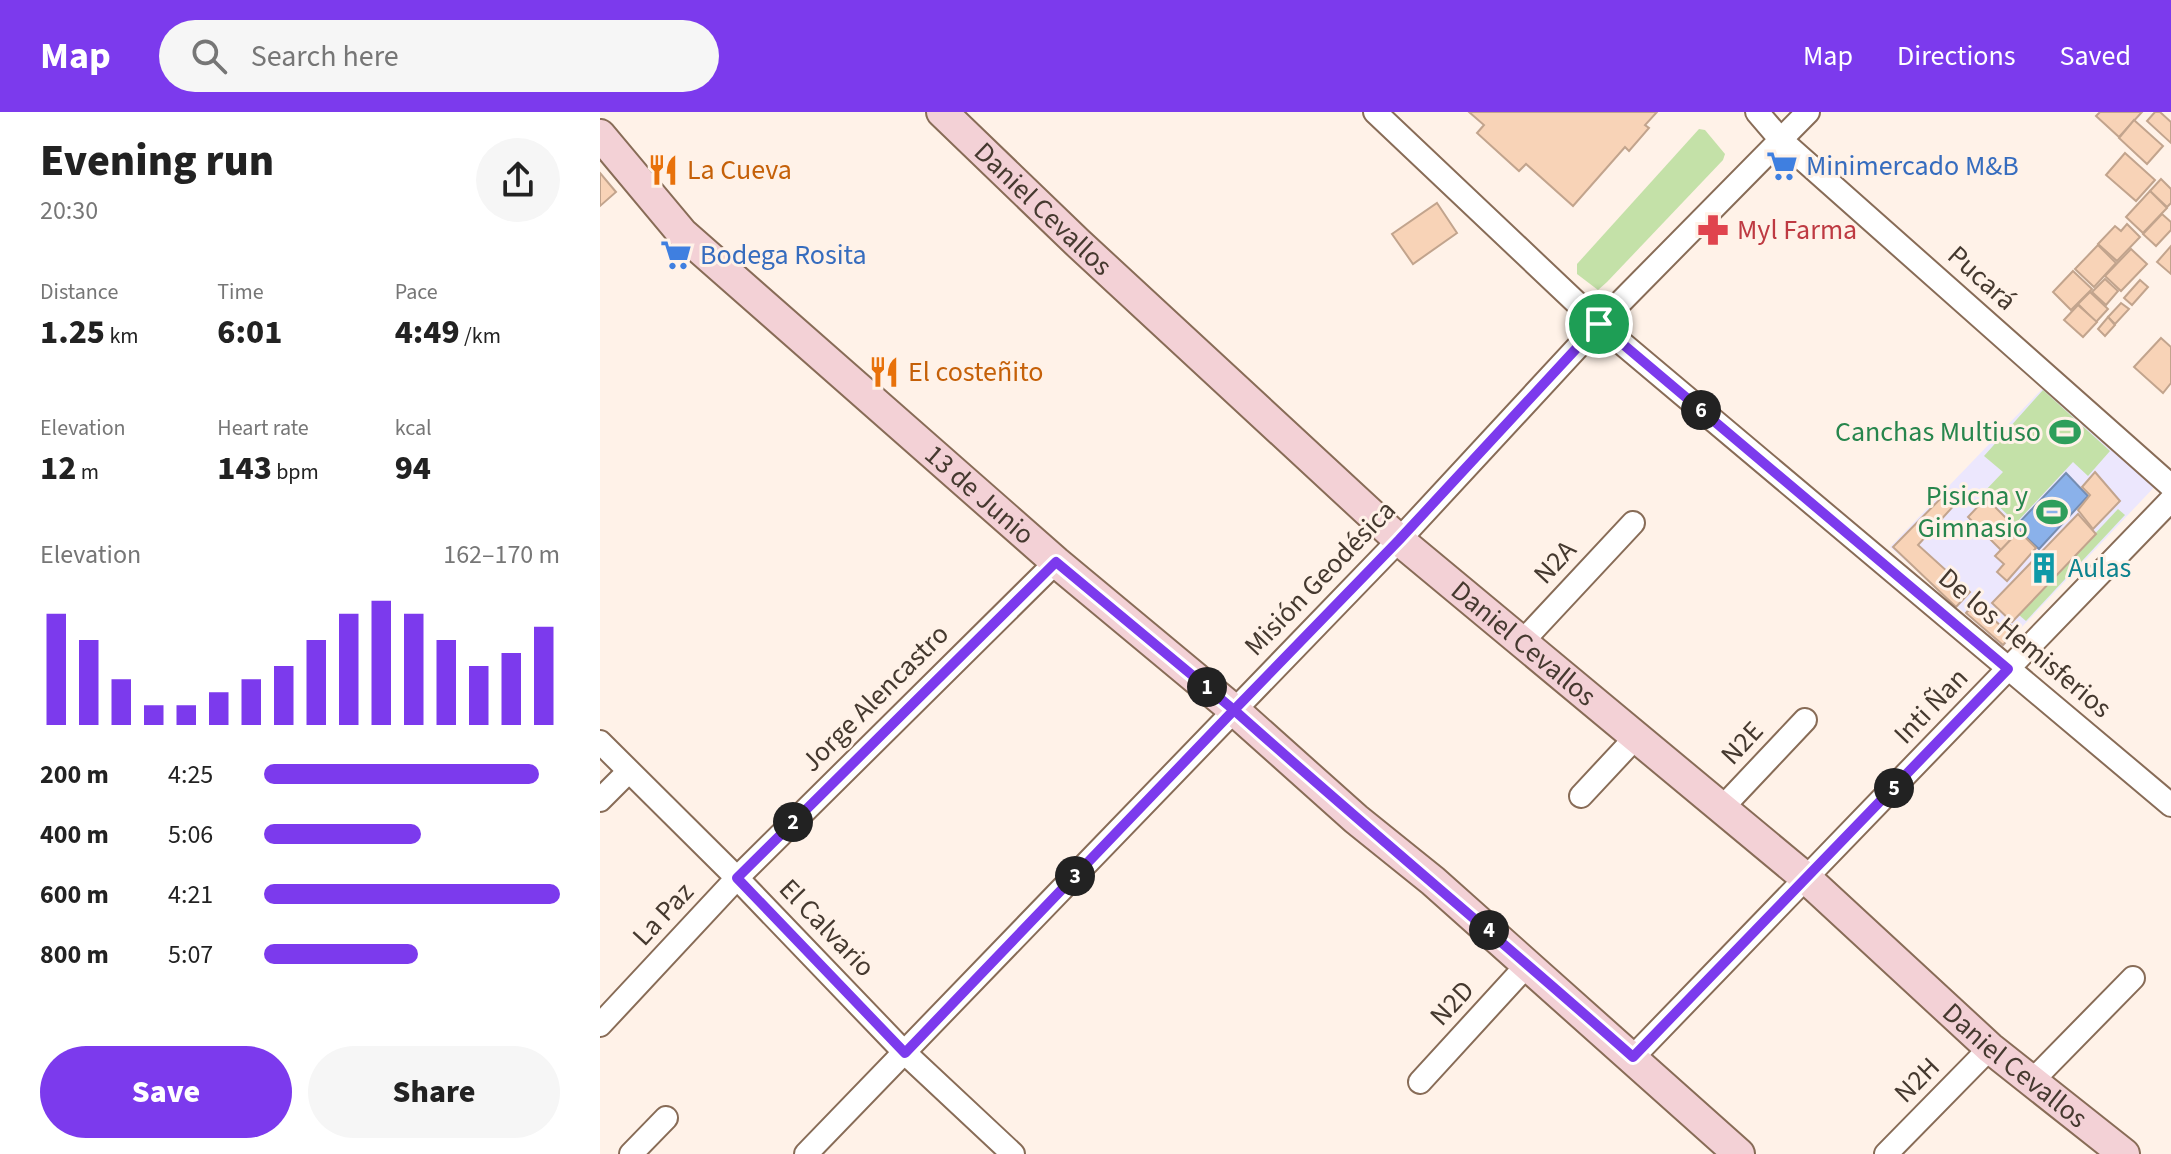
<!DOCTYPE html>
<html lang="en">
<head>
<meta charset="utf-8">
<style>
	body { margin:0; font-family:"Source Sans 3",sans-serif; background:#f6f6f6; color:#222; height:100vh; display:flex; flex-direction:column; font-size:30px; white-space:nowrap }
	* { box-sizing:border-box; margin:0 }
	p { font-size:26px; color:#767676 }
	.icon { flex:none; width:44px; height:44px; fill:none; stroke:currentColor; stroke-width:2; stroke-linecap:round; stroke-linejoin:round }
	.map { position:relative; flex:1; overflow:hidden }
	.details { display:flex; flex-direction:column; background:#fff; width:600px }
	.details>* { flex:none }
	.pin { position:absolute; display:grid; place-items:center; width:68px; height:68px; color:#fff; margin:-34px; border:4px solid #fff; border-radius:50%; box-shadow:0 2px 8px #0007 }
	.km { position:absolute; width:40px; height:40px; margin:-20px; border-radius:50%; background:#222; color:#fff; font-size:22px; line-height:40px; text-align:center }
	.round { display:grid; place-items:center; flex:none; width:84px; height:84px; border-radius:42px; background:#f6f6f6 }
	.head { display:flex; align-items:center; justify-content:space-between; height:136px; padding:0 40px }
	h1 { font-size:44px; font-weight:800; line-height:60px }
	.metrics { display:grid; grid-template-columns:repeat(3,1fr); gap:12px; height:136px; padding:8px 40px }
	.metrics div { display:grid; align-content:center }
	.metrics b { font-size:34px; font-weight:800 }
	.metrics small { font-size:22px; font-weight:400 }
	.metrics p { font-size:22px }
	.chart { height:224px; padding:16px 40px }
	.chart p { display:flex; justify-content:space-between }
	.chart svg { width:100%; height:144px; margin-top:8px; stroke:#7c3aed; stroke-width:6 }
	.primary-button { display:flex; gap:16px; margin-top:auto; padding:16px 40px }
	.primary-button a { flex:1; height:92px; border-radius:48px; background:#7c3aed; color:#fff; font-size:32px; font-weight:800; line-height:92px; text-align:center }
	.primary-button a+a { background:#f6f6f6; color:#222 }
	ul { padding:0 40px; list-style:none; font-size:26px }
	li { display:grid; grid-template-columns:128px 96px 1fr; align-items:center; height:60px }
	li i { height:20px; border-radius:10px; background:#7c3aed }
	header { display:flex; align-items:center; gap:48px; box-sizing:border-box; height:112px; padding:0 40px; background:#7c3aed; color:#fff }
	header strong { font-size:38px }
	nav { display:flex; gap:44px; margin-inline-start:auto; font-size:28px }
	.search { width:560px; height:72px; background:#f6f6f6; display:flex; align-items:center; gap:20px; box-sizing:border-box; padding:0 28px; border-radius:44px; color:#767676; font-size:30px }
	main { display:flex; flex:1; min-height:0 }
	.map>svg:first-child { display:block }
</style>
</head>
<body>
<header>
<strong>Map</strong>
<div class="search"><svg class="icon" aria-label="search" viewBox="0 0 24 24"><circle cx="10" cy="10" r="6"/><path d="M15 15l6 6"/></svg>Search here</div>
<nav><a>Map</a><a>Directions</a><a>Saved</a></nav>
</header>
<main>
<section class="details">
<div class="head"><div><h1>Evening run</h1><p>20:30</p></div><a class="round"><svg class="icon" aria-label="share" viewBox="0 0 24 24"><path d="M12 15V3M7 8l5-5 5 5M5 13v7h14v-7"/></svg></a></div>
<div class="metrics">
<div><p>Distance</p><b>1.25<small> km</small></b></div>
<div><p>Time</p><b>6:01</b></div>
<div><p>Pace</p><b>4:49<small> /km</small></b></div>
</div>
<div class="metrics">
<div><p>Elevation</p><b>12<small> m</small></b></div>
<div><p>Heart rate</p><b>143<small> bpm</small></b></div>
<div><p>kcal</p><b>94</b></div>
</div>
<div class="chart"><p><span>Elevation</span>162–170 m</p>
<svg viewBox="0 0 160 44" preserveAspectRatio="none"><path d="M5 44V10M15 44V18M25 44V30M35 44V38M45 44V38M55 44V34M65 44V30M75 44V26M85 44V18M95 44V10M105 44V6M115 44V10M125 44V18M135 44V26M145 44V22M155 44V14"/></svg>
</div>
<ul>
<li><b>200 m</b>4:25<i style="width:93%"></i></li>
<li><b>400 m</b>5:06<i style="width:53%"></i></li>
<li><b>600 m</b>4:21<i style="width:100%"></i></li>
<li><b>800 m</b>5:07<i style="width:52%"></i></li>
</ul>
<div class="primary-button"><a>Save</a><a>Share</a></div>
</section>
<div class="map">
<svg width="1571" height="1042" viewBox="0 0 1571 1042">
	<rect width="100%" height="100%" fill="#fff2e8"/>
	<!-- education -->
	<path fill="#ece7fd" d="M1448,271L1560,369L1403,535L1290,435Z"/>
	<!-- green -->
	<g fill="#c4e1a8">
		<path d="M1099,17L1105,18L1125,42L1123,48L1007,170L998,178L977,162V152Z"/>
		<path d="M1443,278L1510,339L1488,364L1473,350L1416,411L1384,380L1403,360L1384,344Z"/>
		<path d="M1518,397L1525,403L1426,509L1419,503Z"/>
	</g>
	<!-- water -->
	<path fill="#8ab1ea" stroke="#758db2" stroke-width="2" d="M1466,361L1488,384L1439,437L1415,415Z"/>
	<!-- building -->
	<g fill="#f8d3b7" stroke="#c2a48d" stroke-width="2">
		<path d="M869,0H1057L1045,13L1049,16L1029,39L1025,35L973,94L926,52L919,59L877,21L884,13Z"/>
		<path d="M1500,0H1542L1519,25L1496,4Z"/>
		<path d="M1555,0H1560L1571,10V31L1547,9Z"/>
		<path d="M1534,8L1563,34L1547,52L1519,26Z"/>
		<path d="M1525,41L1555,68L1536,89L1506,63Z"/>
		<path d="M0,61L16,80L0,94Z"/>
		<path d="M1561,67L1571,77V91L1567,95L1550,79Z"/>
		<path d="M1550,79L1567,96L1543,121L1526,105Z"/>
		<path d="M837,91L857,121L813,152L792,122Z"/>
		<path d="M1562,102L1571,110V118L1556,134L1543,122Z"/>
		<path d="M1527,112L1540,125L1517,149L1498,132L1515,114L1521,119Z"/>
		<path d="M1498,133L1516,151L1494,175L1475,157Z"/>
		<path d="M1571,134V162L1557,150Z"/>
		<path d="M1531,137L1547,152L1521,179L1505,164Z"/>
		<path d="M1473,159L1492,177L1471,198L1453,180Z"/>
		<path d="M1505,167L1518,179L1506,193L1492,180Z"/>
		<path d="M1540,168L1548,175L1532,193L1524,186Z"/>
		<path d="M1490,180L1508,197L1496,210L1478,192Z"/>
		<path d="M1521,191L1529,197L1515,212L1508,205Z"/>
		<path d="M1478,193L1497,210L1483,225L1464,208Z"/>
		<path d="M1508,205L1515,213L1505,224L1498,217Z"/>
		<path d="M1561,226L1571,235V271L1563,281L1534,255Z"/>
		<path d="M1495,360L1520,389L1493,417L1478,398L1490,383L1482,375Z"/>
		<path d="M1346,381L1357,390L1318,433L1370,480L1356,495L1293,435Z"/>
		<path d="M1386,386L1419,419L1401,438L1368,405Z"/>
		<path d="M1478,402L1496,422L1412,510L1392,491Z"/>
		<path d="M1419,419L1436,436L1407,469L1397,460L1404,452L1395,444Z"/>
		<path d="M1378,487L1393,501L1390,504L1401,514L1406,509L1416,519L1403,533L1366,501Z"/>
	</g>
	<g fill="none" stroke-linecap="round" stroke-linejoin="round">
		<defs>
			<g id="street">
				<path d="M775,0L999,212L1571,693"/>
				<path d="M1157,0L1181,28L1571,374"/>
				<path d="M922,530L1033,411"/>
				<path d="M0,630L137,766L305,941L413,1042"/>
				<path d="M981,684L1036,625"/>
				<path d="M0,688L28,660"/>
				<path d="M1122,696L1205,608"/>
				<path d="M0,913L137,766L456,450"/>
				<path d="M1033,945L1571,388"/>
				<path d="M1433,968L1533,866"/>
				<path d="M820,970L928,852"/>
				<path d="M31,1042L66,1006"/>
				<path d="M206,1042L799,428L999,212L1208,0"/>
				<path d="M1286,1042L1390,936"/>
			</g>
			<g id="secondary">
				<path id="s1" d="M342,0L478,131L799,428L1207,767L1390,936L1524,1042"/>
				<path id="s2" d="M0,23L82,121L456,450L634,598L756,707L833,769L1139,1042"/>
			</g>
		</defs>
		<!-- street casing -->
		<use href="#street" stroke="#886c57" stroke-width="26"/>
		<!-- secondary casing -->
		<use href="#secondary" stroke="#886c57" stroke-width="34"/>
		<!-- street -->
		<use href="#street" stroke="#fff" stroke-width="22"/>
		<!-- secondary -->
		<use href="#secondary" stroke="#f3d1d6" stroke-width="30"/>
	</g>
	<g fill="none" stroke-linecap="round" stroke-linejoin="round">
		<defs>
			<path id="route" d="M999,212L799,428L634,598L456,450L137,766L305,941L634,598C766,716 901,828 1033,945L1408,557L999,212"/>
		</defs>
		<!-- route casing -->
		<use href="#route" stroke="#fff" stroke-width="16"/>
		<!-- route -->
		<use href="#route" stroke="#7c3aed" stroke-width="10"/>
	</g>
	<!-- icons -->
	<defs>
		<symbol id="supermarket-bare" viewBox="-9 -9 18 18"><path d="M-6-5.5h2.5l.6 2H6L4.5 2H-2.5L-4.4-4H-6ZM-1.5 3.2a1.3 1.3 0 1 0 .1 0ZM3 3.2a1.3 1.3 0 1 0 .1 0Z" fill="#3f7fe0" stroke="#fff2e8" stroke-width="2.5" paint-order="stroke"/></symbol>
		<symbol id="restaurant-bare" viewBox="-9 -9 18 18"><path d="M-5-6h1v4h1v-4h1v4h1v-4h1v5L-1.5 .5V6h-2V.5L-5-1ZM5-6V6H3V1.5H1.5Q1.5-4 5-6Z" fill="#e8710a" stroke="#fff2e8" stroke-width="2.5" paint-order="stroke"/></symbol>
		<symbol id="pharmacy-bare" viewBox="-9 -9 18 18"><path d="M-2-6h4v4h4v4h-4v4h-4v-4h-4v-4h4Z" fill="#e0444e" stroke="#fff2e8" stroke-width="2.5" paint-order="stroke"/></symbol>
		<symbol id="stadium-bare" viewBox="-9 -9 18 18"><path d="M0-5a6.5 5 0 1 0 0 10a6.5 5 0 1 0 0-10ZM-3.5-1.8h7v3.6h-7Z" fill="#2e9e5b" stroke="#fff2e8" stroke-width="2.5" paint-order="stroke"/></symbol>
		<symbol id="building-bare" viewBox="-9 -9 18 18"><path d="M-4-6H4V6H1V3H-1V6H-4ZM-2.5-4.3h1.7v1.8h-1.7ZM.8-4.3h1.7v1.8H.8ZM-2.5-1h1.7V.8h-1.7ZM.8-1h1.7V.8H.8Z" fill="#0f9aa8" stroke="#fff2e8" stroke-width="2.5" paint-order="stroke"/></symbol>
	</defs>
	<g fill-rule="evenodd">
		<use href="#supermarket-bare" x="1160" y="32" width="44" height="44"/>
		<use href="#restaurant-bare" x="41" y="36" width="44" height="44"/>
		<use href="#pharmacy-bare" x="1091" y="96" width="44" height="44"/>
		<use href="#supermarket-bare" x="54" y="121" width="44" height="44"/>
		<use href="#restaurant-bare" x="262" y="238" width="44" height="44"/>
		<use href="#stadium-bare" x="1443" y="298" width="44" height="44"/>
		<use href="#stadium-bare" x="1430" y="378" width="44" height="44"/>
		<use href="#building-bare" x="1422" y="434" width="44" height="44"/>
	</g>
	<g text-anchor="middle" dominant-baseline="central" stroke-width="6" stroke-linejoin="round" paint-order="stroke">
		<!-- shop labels -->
		<g font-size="28" fill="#366cbe" stroke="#fff2e8" text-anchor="start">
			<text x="1206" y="54">Minimercado M&amp;B</text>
			<text x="100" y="143">Bodega Rosita</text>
		</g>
		<!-- food labels -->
		<g font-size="28" fill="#c56008" stroke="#fff2e8" text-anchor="start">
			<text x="87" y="58">La Cueva</text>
			<text x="308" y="260">El costeñito</text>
		</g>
		<!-- street labels -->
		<g font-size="28" fill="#45392f" stroke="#fff2e8">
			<text stroke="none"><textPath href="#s1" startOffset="140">Daniel Cevallos</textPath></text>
			<text transform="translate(1382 166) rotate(42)">Pucará</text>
			<text stroke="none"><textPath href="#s2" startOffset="524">13 de Junio</textPath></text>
			<text transform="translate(955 450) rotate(-47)">N2A</text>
			<text transform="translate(720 466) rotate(-46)">Misión Geodésica</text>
			<text stroke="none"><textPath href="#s1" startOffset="788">Daniel Cevallos</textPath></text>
			<text transform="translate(1425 531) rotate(40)">De los Hemisferios</text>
			<text transform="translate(275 586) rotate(-45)">Jorge Alencastro</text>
			<text transform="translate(1331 594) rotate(-46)">Inti Ñan</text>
			<text transform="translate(1142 631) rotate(-47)">N2E</text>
			<text transform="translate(63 802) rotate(-47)">La Paz</text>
			<text transform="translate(227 816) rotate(46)">El Calvario</text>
			<text transform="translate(852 891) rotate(-47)">N2D</text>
			<text stroke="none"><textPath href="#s1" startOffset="1436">Daniel Cevallos</textPath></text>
			<text transform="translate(1317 968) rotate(-45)">N2H</text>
		</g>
		<!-- health labels -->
		<g font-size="28" fill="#be3a42" stroke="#fff2e8" text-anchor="start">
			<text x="1137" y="118">Myl Farma</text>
		</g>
		<!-- leisure labels -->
		<g font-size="28" fill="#27864d" stroke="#fff2e8" text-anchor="end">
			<text x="1441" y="320">Canchas Multiuso</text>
			<text x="1428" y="384">Pisicna y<tspan x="1428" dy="32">Gimnasio</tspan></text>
		</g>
		<!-- culture labels -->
		<g font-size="28" fill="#0d838f" stroke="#fff2e8" text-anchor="start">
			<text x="1468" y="456">Aulas</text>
		</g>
	</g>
</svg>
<div class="pin" style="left:999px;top:212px;background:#1e9e55"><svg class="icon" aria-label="arrive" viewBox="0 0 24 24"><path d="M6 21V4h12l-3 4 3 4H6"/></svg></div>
<b class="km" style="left:607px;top:575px">1</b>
<b class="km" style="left:193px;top:710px">2</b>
<b class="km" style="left:475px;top:764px">3</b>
<b class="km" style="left:889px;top:818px">4</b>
<b class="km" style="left:1294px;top:676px">5</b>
<b class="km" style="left:1101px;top:298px">6</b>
</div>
</main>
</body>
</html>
